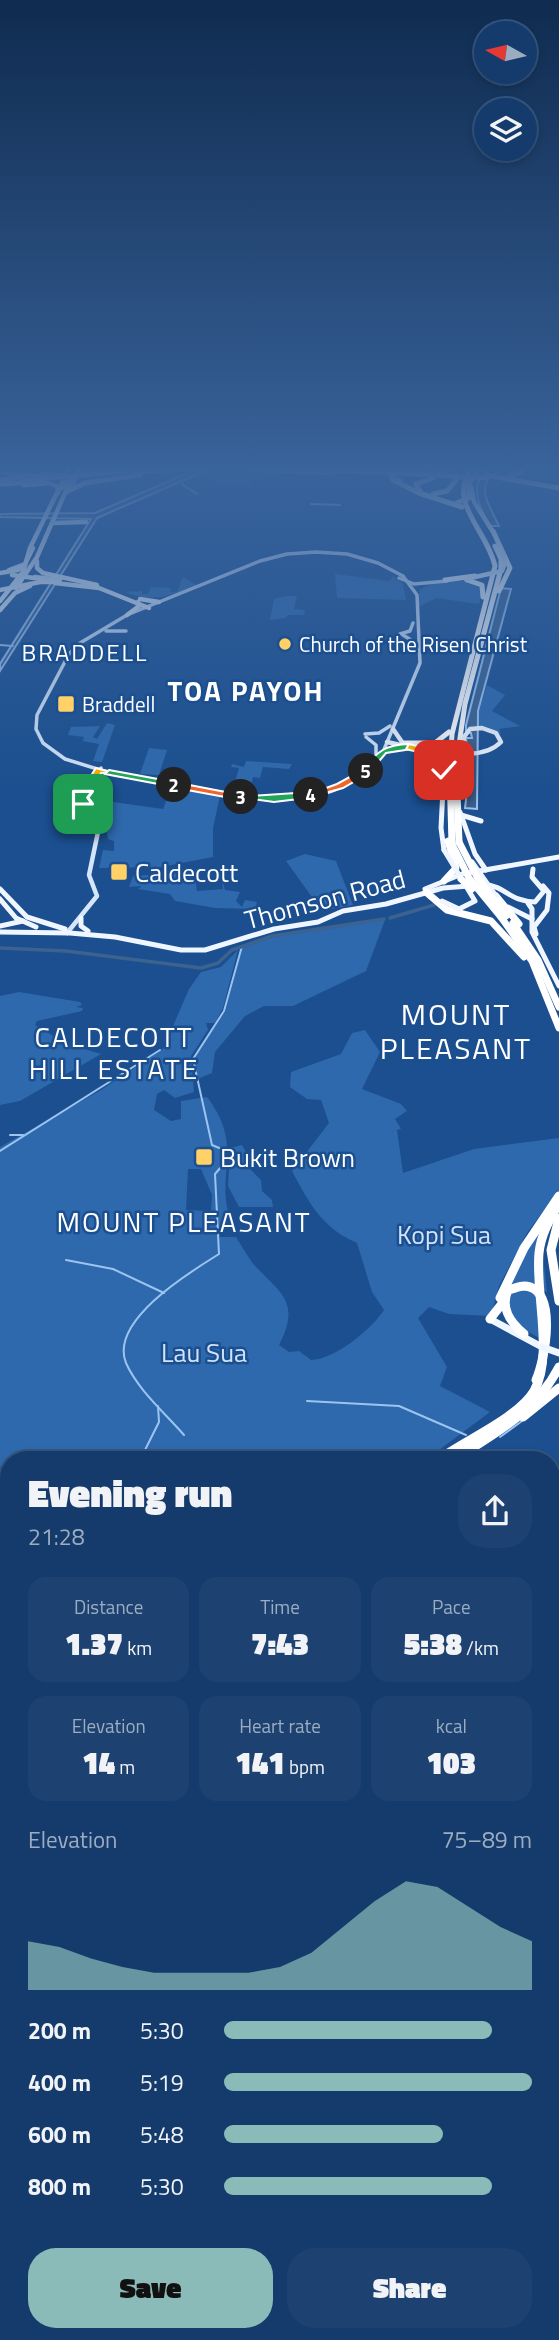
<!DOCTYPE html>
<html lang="en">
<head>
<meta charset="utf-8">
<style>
	body { margin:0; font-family:"Titillium Web",sans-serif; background:#1d4271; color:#f1f3f6; height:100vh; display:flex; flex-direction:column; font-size:26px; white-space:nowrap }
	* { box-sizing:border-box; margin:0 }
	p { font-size:23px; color:#9dadc1 }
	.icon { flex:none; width:38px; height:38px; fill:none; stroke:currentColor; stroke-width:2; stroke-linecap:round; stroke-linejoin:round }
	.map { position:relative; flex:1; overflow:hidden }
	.side { position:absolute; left:0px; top:1451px; width:560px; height:891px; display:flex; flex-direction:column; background:#143b6b; border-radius:28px 28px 0 0; box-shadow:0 4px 10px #0003,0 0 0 2px #33557e }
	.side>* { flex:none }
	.needle { width:46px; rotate:278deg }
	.controls { position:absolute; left:474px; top:21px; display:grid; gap:14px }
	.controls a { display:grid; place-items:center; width:63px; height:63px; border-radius:50%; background:#143b6b; box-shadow:0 4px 10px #0003,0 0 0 2px #33557e; font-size:35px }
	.pin { position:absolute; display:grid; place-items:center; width:60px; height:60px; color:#fff; margin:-30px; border-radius:14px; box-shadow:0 4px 10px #0006 }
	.km { position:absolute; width:35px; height:35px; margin:-18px; border-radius:50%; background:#222; color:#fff; font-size:19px; line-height:35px; text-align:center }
	.round { display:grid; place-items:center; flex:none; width:74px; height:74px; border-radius:28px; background:#1d4271 }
	.summary { display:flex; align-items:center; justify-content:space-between; height:119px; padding:0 28px }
	h1 { font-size:38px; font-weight:800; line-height:52px }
	.metrics { display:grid; grid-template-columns:repeat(3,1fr); gap:10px; height:119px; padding:7px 28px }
	.metrics div { display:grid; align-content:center; border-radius:18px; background:#1d4271; text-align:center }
	.metrics b { font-size:30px; font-weight:800 }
	.metrics small { font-size:19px; font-weight:400 }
	.metrics p { font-size:19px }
	.chart { height:196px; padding:14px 28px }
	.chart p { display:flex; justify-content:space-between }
	.chart svg { width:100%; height:126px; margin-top:7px; fill:#8bbbb9; opacity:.7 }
	.primary-button { display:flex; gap:14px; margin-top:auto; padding:14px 28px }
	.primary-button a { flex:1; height:80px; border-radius:28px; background:#8bbbb9; color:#111; font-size:28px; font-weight:800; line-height:80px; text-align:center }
	.primary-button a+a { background:#1d4271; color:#f1f3f6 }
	ul { padding:0 28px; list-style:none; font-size:23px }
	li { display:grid; grid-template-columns:112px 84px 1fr; align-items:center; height:52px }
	li i { height:18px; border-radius:9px; background:#8bbbb9 }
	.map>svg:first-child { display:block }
</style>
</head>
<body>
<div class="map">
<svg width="559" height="2340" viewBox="0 0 559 2340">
	<rect width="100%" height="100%" fill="#1b4f8f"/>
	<!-- green -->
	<g fill="#2e69ad" fill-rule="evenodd">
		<path d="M220,471H253L254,473L249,487L215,485Z"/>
		<path d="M335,574L389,581L393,576L403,584L406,600L337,598Z"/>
		<path d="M183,577L197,586C169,596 153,603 125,592L142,591V594H148L151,587L171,588L170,592H177Z"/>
		<path d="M476,582L483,590L479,604L436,598L417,608L420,590C434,579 459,580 476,582Z"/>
		<path d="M286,596H297L294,609L305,610L304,615H288L286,618L270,620L274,599Z"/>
		<path d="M487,685L505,695L492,711L520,726L499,729L501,734L478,727L479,710Z"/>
		<path d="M107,723L115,725L102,762L93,761L99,744L83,741L84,737L68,735L71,727L100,726L93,737L97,739Z"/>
		<path d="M149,748L167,750L159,775L140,774Z"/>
		<path d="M246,761L292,764L289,769L263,767L260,778L253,777L251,786L234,785L239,768L231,767L232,764L244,767Z"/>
		<path d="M172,787L220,796L213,828V857L161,867L99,868L103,850L114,851V841L108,839C106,822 93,814 92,799L163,809Z"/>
		<path d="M305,854L336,861L353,905L322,911L286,861Z"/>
		<path d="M220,871L225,890L240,892L236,901L242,907L245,900L257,902L255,909L215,908L175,901L170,894L138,889L142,886L129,887L133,876L194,872L197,891L223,889Z"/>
		<path d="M385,920L366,971L293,1006H264L245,1016L215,1052L212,1073L195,1080V1056L225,1012L242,948L273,937Z"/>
		<path d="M238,950L223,1008L215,1023H206L208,1030L191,1056L194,1092L175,1098L164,1090L157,1094L154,1110L171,1121L181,1119V1101L207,1097C245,1147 215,1172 230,1219L219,1237H236C241,1245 246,1253 251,1261C277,1292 303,1299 279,1345L289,1352L299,1351L311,1360C335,1359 371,1330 384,1310L372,1292L357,1243C322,1228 309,1203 292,1171L329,1123L321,1100L307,1099L290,1087L291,1072L341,1054L352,1033L365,1030L380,1052L362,1089L401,1104L407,1111L395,1119L401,1129L397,1130L403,1173L474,1149L559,1138V1190L527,1233L499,1286L491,1316L449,1314L429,1307L418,1318L447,1367L440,1386L490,1412L427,1459L9,1460V1542L0,1535V1147L101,1090L163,1049L189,989L201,972L221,967ZM188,1169H201L212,1195L211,1211L186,1210Z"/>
		<path d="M19,992L80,1002L82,1005L76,1007L83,1008L82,1011L37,1021L35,1025L65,1043L101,1054L20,1101L0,1105V996Z"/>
		<path d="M242,1145L250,1159L245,1164L261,1180L262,1191L272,1200L273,1207H239L228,1186L230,1148Z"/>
		<path d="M540,1229L547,1292L529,1284L505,1287Z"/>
		<path d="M522,1289L535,1292L546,1341C528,1333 499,1317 510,1292Z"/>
		<path d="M0,1554L9,1591V1640L0,1611Z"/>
		<path d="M9,1826V1878L2,1914L9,1962L0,2003V1832Z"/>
	</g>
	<!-- water -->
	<g fill="#3c6290" stroke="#9cc4f0" stroke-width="2">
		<path d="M204,466H216L97,518L0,671V664L91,519L0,517V514L95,513Z"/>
		<path d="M496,466H509C472,481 485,497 499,526H490C477,504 466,478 496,466Z"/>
		<path d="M501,588L511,589L478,711L477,809L465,808L469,774L466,738H472L471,733H466V725Z"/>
	</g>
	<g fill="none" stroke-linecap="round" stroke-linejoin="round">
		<!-- stream -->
		<g stroke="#9cc4f0" stroke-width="2">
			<path d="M182,484L197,494"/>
			<path d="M311,504L340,505"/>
			<path d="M0,645L13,646"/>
			<path d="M10,1135H23"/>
			<path d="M0,1151L160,1050"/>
			<path d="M66,1260L113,1269L164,1293"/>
			<path d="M307,1401L399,1406L466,1435"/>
			<path d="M184,1435C165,1413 138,1390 126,1363C109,1321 190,1272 219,1254L215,1174L221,1167L224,1150L212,1145L193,1059L224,1011L242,946"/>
			<path d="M500,1437L522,1421"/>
			<path d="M140,1460L159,1422L158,1406"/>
		</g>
		<!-- canal -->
		<g stroke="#3c6290" stroke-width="3.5">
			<path d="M390,918L434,905"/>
			<path d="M0,948L66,951L201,968L218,963L232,950L272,936L384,919"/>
		</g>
		<!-- trunk-tunnel -->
		<path stroke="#3d69a0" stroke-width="10" stroke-dasharray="10 5" stroke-linecap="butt" d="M2,1699L9,1692"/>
		<!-- secondary-far1 -->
		<g stroke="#d6e6fa" stroke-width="3.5">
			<path d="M0,473L33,475"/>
			<path d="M399,578L414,584L447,581"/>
			<path d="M106,631H126"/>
			<path d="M400,634L410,631L413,623"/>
			<path d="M403,635L416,643"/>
			<path d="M365,734L379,733L390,726"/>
			<path d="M366,737L376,745V754"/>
			<path d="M98,772L101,768"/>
			<path d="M107,772L65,759L43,743L36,729L37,715L69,654L80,643L127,615L260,561L287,554L316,552L347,554L378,563L403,576L417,595L420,663L383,752L363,772"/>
		</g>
		<!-- secondary -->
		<g stroke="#d6e6fa" stroke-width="4.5">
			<path d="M99,770C125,777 152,780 179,785C234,795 319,816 365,770"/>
			<path d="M67,933L97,896L89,875L98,832L83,804L89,785L100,770"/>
		</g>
		<!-- primary-far2 -->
		<g stroke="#f0f6ff" stroke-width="4.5">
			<path d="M471,486L474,502L495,535"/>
			<path d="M55,583L99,588L149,608"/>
			<path d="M140,599L159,602"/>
			<path d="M0,610L15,593L30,586"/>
			<path d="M127,615L139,606L138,602"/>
			<path d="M393,729L402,742"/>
			<path d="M387,742L432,752L443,761L444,772"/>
			<path d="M383,752L397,746"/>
			<path d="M462,772L464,737"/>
		</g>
		<!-- primary-far1 -->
		<g stroke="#f0f6ff" stroke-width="5">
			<path d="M444,770L441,828L444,850"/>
			<path d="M460,795L462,770"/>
			<path d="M460,812L475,854L486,870"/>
			<path d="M461,815L481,821"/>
			<path d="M483,884C508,887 508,901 535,902L544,891L532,877L533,869"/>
			<path d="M0,889L27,917L65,929"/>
			<path d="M425,889L462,874L559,857"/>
			<path d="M0,899L16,918L36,927"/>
			<path d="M528,903L532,909V932L559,986"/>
			<path d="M508,907L532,919"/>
			<path d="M81,918V926L88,931"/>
			<path d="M0,926L23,921"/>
			<path d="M0,932L70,933L115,937L181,950H205L274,929L318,922L343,911L386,904L443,888L469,886"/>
			<path d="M536,934L534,927L547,910L549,893L543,886"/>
		</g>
		<!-- primary -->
		<path stroke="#f0f6ff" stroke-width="7" d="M490,1319L542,1347"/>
		<!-- trunk-far2 -->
		<g stroke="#f8faff" stroke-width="4.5">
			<path d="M41,474L67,476"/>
			<path d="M27,476H44L43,481L57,486L58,493"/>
			<path d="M69,490L79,473L78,466"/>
			<path d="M52,523L86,522"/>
			<path d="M37,561V568L43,573L97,585"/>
			<path d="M0,573L18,570L25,565"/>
			<path d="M16,588L37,557L69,484"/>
			<path d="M0,601L23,572L30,548L70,466"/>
		</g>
		<!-- trunk-far1 -->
		<g stroke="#f8faff" stroke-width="8">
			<path d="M0,1547L9,1570"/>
			<path d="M0,1646L8,1679"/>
		</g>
		<!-- trunk -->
		<g stroke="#f8faff" stroke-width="10">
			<path d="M7,1677L9,1685"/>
			<path d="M0,1711L9,1752"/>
			<path d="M0,1782L9,1794"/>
			<path d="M551,2175L559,2177"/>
			<path d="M551,2185L559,2187"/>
			<path d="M551,2195L559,2197"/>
			<path d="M551,2205L559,2207"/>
		</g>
		<!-- motorway-far3 -->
		<g stroke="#fff" stroke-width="5">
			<path d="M413,468H449"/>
			<path d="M135,472L234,466L420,474"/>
			<path d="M485,475L559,488"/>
			<path d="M509,476L522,472V466"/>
			<path d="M0,480L33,475"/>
			<path d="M393,480L419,493L462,507"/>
			<path d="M469,483L482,466"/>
			<path d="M24,485L46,483"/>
			<path d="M61,488L78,473L142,467"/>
			<path d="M68,491L85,483L140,475"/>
			<path d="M420,491L416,484L433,478"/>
			<path d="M433,494L447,491L457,479"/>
			<path d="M493,531L510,568L499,591"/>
			<path d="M445,580L475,576"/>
			<path d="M467,580L482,585L483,597"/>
			<path d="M404,743H435L449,732"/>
			<path d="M450,772L452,734L495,566C487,529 445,502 473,466"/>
			<path d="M455,772L465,704L501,569V559L495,546"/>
		</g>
		<!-- motorway-far2 -->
		<g stroke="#fff" stroke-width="7">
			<path d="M450,770L452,844"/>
			<path d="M456,770L459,842"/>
			<path d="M444,881L456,868L448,841"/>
			<path d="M426,892L447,910L491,921L524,957"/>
			<path d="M496,896L519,924"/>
			<path d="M501,917L532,961L559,1028"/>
			<path d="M513,923L538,960L559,1007"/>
		</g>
		<!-- motorway-far1 -->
		<g stroke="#fff" stroke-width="9">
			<path d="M559,1218L551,1250L559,1301"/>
			<path d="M500,1298L524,1248L559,1196"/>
			<path d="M490,1319L501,1305"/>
			<path d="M524,1334C510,1322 500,1308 508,1290C513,1289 520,1286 524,1286C559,1287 545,1360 536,1380"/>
			<path d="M523,1417L559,1388"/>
			<path d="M438,1460C463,1441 518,1418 534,1391C554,1357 535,1292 539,1253C541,1234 550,1219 559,1203"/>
			<path d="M453,1460C494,1434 536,1412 559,1367"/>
		</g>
		<!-- motorway -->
		<g stroke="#fff" stroke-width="11">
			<path d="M0,1749L9,1777"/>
			<path d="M9,1895L6,1917L9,1936"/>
			<path d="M0,2018L9,1994"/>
			<path d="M0,2056L9,2041"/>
			<path d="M0,2081L9,2065"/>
			<path d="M0,2103L9,2087"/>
		</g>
		<!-- primary-bridge-far2 -->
		<g stroke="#f0f6ff" stroke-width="4.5">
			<path d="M35,577L60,580"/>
			<path d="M466,579L502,571L505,563L502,552"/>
			<path d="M425,748C449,752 482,761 501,742L496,733L482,728L470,729L464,737"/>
		</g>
		<!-- primary-bridge-far1 -->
		<g stroke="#f0f6ff" stroke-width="5">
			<path d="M472,862L496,896"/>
			<path d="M442,901L459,909L475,901L444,850"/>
		</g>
		<!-- primary-bridge -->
		<path stroke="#f0f6ff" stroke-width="7" d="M542,1347L559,1353"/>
		<!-- trunk-bridge -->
		<g stroke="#f8faff" stroke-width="4.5">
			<path d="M9,570L25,564L33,548"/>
			<path d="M12,575L42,579"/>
			<path d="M0,590L40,582H59"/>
		</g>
		<!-- motorway-bridge-far1 -->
		<g stroke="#fff" stroke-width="5">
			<path d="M251,469L333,473"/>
			<path d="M439,471L466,466"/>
			<path d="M420,474L487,478"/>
			<path d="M24,480L141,470"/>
			<path d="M400,481L391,477V471L413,466"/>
			<path d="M2,484L30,482"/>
			<path d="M456,503L469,498V483"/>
		</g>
		<!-- motorway-bridge -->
		<g stroke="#fff" stroke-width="7">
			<path d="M459,842L477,877L506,916"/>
			<path d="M452,844L469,878L501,917"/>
			<path d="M461,879L472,889"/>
		</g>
	</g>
	<!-- sky -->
	<linearGradient id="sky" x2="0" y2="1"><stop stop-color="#0f2b4f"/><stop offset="0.59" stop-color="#39639b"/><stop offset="1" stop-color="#39639b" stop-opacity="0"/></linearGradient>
	<rect width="559" height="793" fill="url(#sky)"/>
	<!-- split-1 -->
	<path fill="#f5b400" stroke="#fff" stroke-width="2" d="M96,768L113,773H101L87,804L80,806L85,785Z"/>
	<!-- split-2 -->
	<path fill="#22a559" stroke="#fff" stroke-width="2" d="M109,770L174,782L179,785L174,787L105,774Z"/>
	<!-- split-3 -->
	<path fill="#f0652b" stroke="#fff" stroke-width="2" d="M174,782L241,795L246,797L241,800L171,787Z"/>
	<!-- split-4 -->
	<path fill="#22a559" stroke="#fff" stroke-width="2" d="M311,792L315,797L274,802L237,797Z"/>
	<!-- split-5 -->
	<path fill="#f0652b" stroke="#fff" stroke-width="2" d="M366,768L369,773L343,788L311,797L307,795L337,784Z"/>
	<!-- split-6 -->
	<path fill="#22a559" stroke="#fff" stroke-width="2" d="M409,744L412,749L386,753L369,773L361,771C376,753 385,744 409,744Z"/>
	<!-- split-7 -->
	<path fill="#f5b400" stroke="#fff" stroke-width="2" d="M409,744C427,749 446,749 449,770L441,772L434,756L406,749Z"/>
	<!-- markers -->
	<g fill="#ffd166" stroke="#1b4f8f" stroke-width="2.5">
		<circle cx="285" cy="644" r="7"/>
		<rect x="57" y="695" width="18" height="18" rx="3.5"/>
		<rect x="110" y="863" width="18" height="18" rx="3.5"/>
		<rect x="195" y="1148" width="18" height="18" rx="3.5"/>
	</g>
	<g text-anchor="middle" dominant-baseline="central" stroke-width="5" stroke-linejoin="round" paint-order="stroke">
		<!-- far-poi labels -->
		<g font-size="21" fill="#fff" stroke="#1b4f8f" text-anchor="start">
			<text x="299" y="644">Church of the Risen Christ</text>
			<text x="82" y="704">Braddell</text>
		</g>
		<!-- far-quarter labels -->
		<g font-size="24" letter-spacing="2" fill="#fff" stroke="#1b4f8f">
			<text x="85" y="652">BRADDELL</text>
		</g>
		<!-- poi labels -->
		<g font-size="26" fill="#fff" stroke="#1b4f8f" text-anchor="start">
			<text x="135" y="872">Caldecott</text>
			<text x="220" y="1157">Bukit Brown</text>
		</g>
		<!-- street labels -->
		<g font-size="26" fill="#fff" stroke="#1b4f8f">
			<text transform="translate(325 899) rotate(-15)">Thomson Road</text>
		</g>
		<!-- park labels -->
		<g font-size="26" fill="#cfe3fa" stroke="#1b4f8f">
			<text x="444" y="1234">Kopi Sua</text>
			<text x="204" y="1352">Lau Sua</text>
		</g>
		<!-- far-district labels -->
		<g font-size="28" font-weight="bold" letter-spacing="2" fill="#fff" stroke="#1b4f8f">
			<text x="246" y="690">TOA PAYOH</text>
		</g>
		<!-- neighbourhood labels -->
		<g font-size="28" letter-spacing="2" fill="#fff" stroke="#1b4f8f">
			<text x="114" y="1036">CALDECOTT<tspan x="114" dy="32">HILL ESTATE</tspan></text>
			<text x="184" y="1221">MOUNT PLEASANT</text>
		</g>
		<!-- quarter labels -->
		<g font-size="30" letter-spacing="2" fill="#fff" stroke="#1b4f8f">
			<text x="456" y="1014">MOUNT<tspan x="456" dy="34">PLEASANT</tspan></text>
		</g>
	</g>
</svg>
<div class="controls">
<a><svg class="needle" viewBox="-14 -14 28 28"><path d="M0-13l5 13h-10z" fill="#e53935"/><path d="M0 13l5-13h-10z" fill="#9dadc1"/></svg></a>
<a><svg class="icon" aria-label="layers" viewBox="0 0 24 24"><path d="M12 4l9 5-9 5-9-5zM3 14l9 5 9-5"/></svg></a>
</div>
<div class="pin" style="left:83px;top:804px;background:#1e9e55"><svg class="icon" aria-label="arrive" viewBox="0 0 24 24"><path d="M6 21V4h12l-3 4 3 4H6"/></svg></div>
<div class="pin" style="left:444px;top:770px;background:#d93025"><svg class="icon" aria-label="check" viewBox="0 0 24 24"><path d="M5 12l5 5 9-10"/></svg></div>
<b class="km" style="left:174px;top:785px">2</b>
<b class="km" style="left:241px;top:797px">3</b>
<b class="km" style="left:311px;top:795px">4</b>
<b class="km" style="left:366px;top:771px">5</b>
<section class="side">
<div class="summary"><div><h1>Evening run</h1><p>21:28</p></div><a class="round"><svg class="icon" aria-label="share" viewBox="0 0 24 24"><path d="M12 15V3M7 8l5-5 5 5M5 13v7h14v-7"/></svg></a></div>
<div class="metrics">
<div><p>Distance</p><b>1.37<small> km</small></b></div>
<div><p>Time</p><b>7:43</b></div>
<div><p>Pace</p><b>5:38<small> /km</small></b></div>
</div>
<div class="metrics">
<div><p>Elevation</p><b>14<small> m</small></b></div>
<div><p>Heart rate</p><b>141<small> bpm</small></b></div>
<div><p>kcal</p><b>103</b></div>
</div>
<div class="chart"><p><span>Elevation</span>75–89 m</p>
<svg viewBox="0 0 160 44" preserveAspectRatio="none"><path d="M0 44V27L10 29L20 33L30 36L40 38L50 38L60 38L70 38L80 36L90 31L100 22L110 13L120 6L130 8L140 15L150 22L160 27V44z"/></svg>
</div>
<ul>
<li><b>200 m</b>5:30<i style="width:87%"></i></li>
<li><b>400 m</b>5:19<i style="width:100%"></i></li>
<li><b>600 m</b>5:48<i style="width:71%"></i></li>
<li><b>800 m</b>5:30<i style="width:87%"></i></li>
</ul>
<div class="primary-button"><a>Save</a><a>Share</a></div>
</section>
</div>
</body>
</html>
